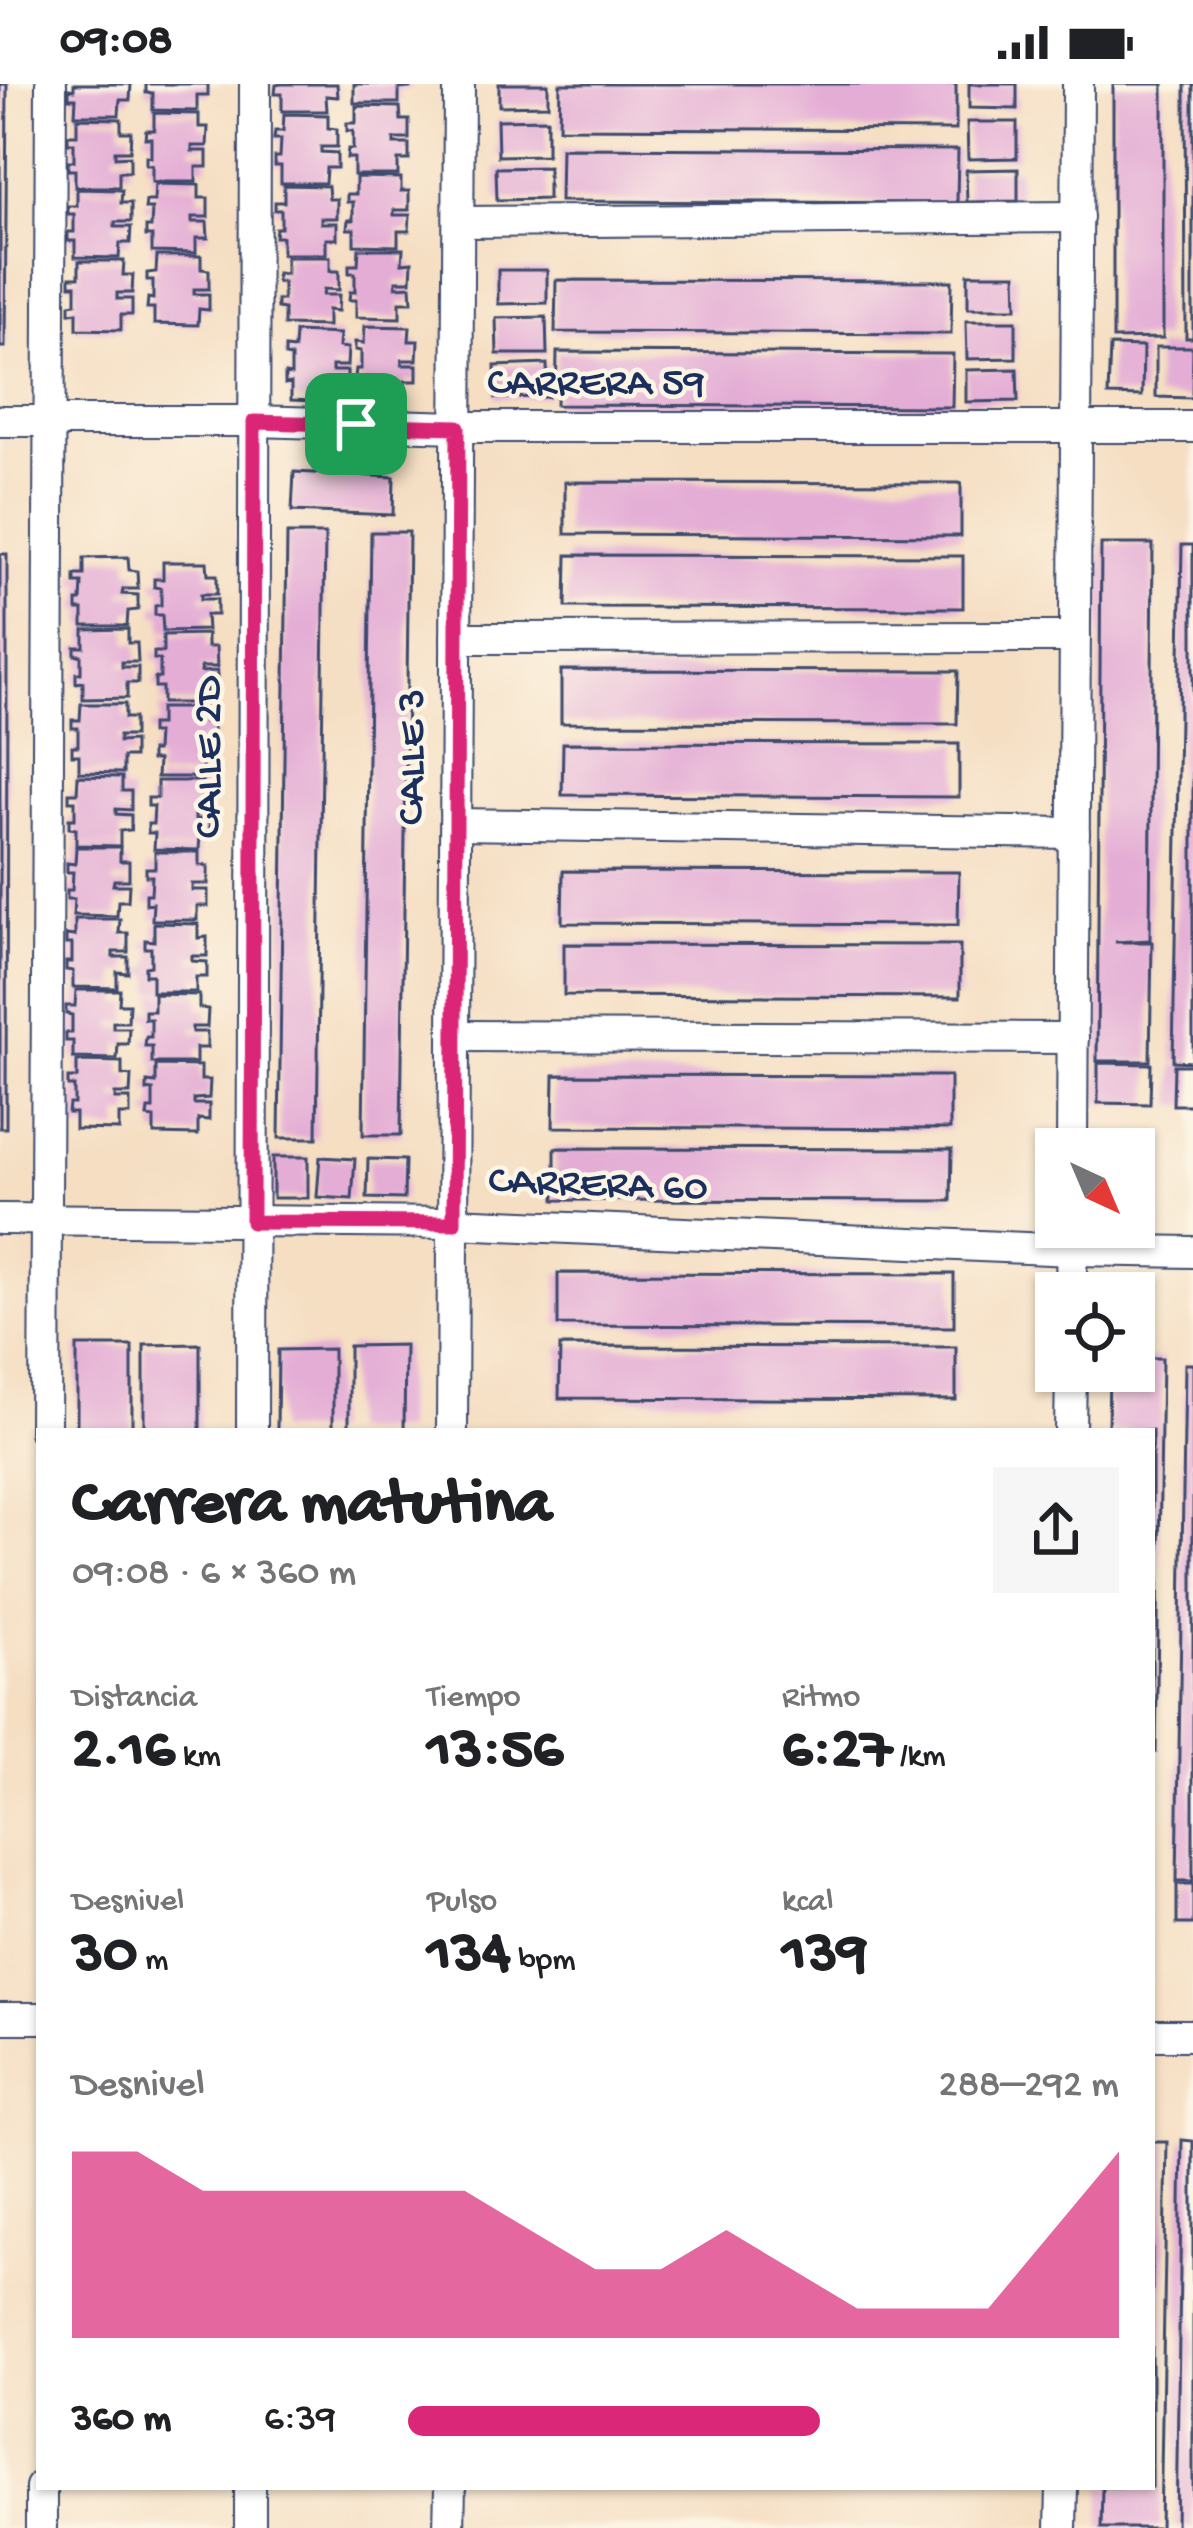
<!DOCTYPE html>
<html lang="es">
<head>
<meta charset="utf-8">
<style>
	body { margin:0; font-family:"Gochi Hand",sans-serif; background:#f6f6f6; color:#202124; height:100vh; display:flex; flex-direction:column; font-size:45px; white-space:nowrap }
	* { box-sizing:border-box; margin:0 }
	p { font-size:39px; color:#757577 }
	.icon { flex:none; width:66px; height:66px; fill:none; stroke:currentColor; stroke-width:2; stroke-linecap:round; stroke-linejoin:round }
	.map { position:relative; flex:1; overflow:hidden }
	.panel { position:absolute; left:36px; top:1344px; width:1119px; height:1062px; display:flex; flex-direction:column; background:#fff; border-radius:0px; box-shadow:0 3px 9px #0004 }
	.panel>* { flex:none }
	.needle { width:78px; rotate:136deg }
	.tools { position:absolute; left:1035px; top:1044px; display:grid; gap:24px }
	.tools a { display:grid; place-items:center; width:120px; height:120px; border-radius:0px; background:#fff; box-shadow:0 3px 9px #0004; font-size:60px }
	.pin { position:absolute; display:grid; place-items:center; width:102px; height:102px; color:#fff; margin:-51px; border-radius:24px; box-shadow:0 6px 18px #0006 }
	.round { display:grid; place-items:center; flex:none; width:126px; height:126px; border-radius:0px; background:#f6f6f6 }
	.head { display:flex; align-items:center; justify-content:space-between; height:204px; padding:0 36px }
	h1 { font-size:66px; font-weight:800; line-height:90px }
	.figures { display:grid; grid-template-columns:repeat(3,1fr); gap:18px; height:204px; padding:12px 36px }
	.figures div { display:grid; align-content:center }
	.figures b { font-size:60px; font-weight:800 }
	.figures small { font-size:33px; font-weight:400 }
	.figures p { font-size:33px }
	.chart { height:336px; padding:24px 36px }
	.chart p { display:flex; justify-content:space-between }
	.chart svg { width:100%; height:216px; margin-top:12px; fill:#db2777; opacity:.7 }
	ul { padding:0 36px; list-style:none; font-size:39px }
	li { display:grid; grid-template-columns:192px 144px 1fr; align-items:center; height:90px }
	li i { height:30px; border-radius:15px; background:#db2777 }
	.status { display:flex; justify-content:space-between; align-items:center; height:84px; padding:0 60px; background:#fff; direction:ltr }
	.status svg { height:33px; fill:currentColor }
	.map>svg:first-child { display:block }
</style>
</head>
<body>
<div class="status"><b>09:08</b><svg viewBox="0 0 49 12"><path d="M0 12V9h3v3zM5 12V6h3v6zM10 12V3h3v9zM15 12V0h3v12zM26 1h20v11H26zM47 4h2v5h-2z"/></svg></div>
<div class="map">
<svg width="1193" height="2444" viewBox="0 0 1193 2444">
	<rect width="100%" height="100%" fill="#fcf5e5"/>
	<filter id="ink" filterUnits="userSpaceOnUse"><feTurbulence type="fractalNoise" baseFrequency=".00833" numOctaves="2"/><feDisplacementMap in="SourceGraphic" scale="24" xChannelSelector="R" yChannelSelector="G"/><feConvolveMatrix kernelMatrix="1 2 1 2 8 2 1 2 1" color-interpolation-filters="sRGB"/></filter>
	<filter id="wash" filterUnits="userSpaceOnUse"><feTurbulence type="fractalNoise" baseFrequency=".004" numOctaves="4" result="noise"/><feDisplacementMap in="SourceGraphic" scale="48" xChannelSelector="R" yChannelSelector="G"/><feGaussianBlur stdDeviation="2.7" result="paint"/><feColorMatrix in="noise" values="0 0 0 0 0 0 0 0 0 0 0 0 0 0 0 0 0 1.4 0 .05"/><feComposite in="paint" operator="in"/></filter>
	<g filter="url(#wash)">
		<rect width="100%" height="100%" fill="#f5dec2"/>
		<g id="blocks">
			<!-- building -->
			<g fill="#e4add5">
				<path d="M0,0H7L5,263H0Z"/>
				<path d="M74,0H131L130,16H120L119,31H75L76,14H69V5L74,6Z"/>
				<path d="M146,0H208V11H197V27L153,26V9H146Z"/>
				<path d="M281,0H337L338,13L326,12L327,27H282V10H275L276,1Z"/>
				<path d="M354,0H410V4L399,5V19H354Z"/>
				<path d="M499,0H548V21L499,22Z"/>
				<path d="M560,0H956V46L559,44Z"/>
				<path d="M969,0H1017V25L969,24Z"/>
				<path d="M1113,0H1163V254L1113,255Z"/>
				<path d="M1185,0H1193V254H1186Z"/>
				<path d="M356,22L400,23L401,36H409V55H394V60H409V76H398V91H354V74H347L348,65H353V47H347V39H356Z"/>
				<path d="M154,29L199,30V43H208L207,62H192V67H207V83H196V98H152V81H146V72L151,73V54H145L146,46H154Z"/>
				<path d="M284,30L328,31V44L337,45V63H321V68L337,69V84H326L325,99H281V82H275V73H280L281,55H274L275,47H283Z"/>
				<path d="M77,34L121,35V48H131L130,67H115V73L130,72V88H119V103H75V86H68V77H74V59H68V51H77Z"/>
				<path d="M547,35V71L498,72L497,36Z"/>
				<path d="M967,38H1017V74L968,75Z"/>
				<path d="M561,64L958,66L957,119L560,117Z"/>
				<path d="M548,83V115L497,116L496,84Z"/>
				<path d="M1018,85V117L967,118L966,86Z"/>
				<path d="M356,93L401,94V107H409V126H394V131H410L409,147H398V162L354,161V145H347L348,136H353V118H347V110H356Z"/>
				<path d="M155,100L199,101V114H208V133H192V138H207L208,154H196V169L152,168V152H146V143H151L152,125H145L146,117H154Z"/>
				<path d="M284,101L328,102L329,115H337V134H321V139H337V155H326V170H282V153H275L276,144H281V126H275V118H284Z"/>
				<path d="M77,105L122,106L121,119H131V138H115V143H131L130,159H120L119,174L75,173V157H68V148H74V130H68V122H77Z"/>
				<path d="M359,165H403L402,179L412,178L411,197H396V203L411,202L412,218H400V234L356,233V216H349L350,208H355V189H349V181H358Z"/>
				<path d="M157,172H201V185L209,186V205H194V210H209V226L199,225L198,241L154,240V224H147L148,214L153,215V196H147V189L156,188Z"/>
				<path d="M286,173H330V187H339V206L324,205L323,211H339L338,227L328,226V242L284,241V225L277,224V216H283V198H277V189L286,190Z"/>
				<path d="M79,177H124L123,191H133L132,209H117V215H132V231H121V246L77,245V228L70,229V220L76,219V201H70V193H79Z"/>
				<path d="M498,186H547V219L498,220Z"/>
				<path d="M968,190H1016L1017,224H968Z"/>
				<path d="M556,196L952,197L951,250L555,248Z"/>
				<path d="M546,233L547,270H497L496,234Z"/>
				<path d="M966,237H1016V274L967,275Z"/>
				<path d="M365,242L410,243L409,257H418L417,276H402V281H417V297H405V312L361,310V294H355L356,285H361V267L355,266V258L364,259Z"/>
				<path d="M295,248L340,250L339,263L348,264L347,282H332V287H347V303H336L335,318L291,316V299L285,300V290L291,291V273L285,272V264L294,265Z"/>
				<path d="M1110,262L1143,263L1142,312L1108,311Z"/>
				<path d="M1156,263H1193L1192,314L1156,313Z"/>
				<path d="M557,268L953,270L952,323L556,321Z"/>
				<path d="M547,280L548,313L496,314L495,282Z"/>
				<path d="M1017,285L1018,317L966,318V286Z"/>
				<path d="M294,388L394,393L393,431L292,427Z"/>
				<path d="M565,398L961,399V452L565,450Z"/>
				<path d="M371,448H409L401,1051H363Z"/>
				<path d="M287,450H325L317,1054H279Z"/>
				<path d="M1101,460H1153L1150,856L1115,858H1152L1150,977H1097Z"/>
				<path d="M1182,461H1193V978L1173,977Z"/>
				<path d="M0,470H7V578L6,1044H0Z"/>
				<path d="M567,471L963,472V524L566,523Z"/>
				<path d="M128,473L129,486L137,487L138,505H123L122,510L138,511V526L128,527L127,542H83V526H77V517H81L82,499H75V491H84V474Z"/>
				<path d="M163,478H207L208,491H217V510H201V515H217V531H206L207,546L163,547L162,531H155V522L161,521V504L154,503V495H163Z"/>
				<path d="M128,545V559H137L138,578H122V583H138V599H127V614L83,615V598L76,599V589H81V571H75V563H84V546Z"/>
				<path d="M207,550V563H216L217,583H201V588L217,587V603H206L207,619H162V603H155V594H160V576L154,575V568H163V551Z"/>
				<path d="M561,586L958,587L957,640L561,639Z"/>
				<path d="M81,620H125V634H134V652H119V658L134,657V673H123V689L79,688V671H72V662H78V644H72V636H80Z"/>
				<path d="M160,624H204V638H213V657H197V662H213L212,678H202V693H157L158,676H151V667H156L157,649H151V641H160Z"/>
				<path d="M563,659L959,660V713L562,711Z"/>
				<path d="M78,692L122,693V707H131V726L116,725V730L131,731V746L120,747V762L76,761V745L69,744V735H75V717H69V709H77Z"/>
				<path d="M157,697H202L201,711H211L210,730H195V735H210V751H200L199,766L154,765L155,749H148V740H153L154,722H148V714H157Z"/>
				<path d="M76,763H120V777H129V796H114L113,801H129L128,817H118L117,832L73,831L74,815H67V806H72L73,788H67V779L75,780Z"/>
				<path d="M155,768H199V781L208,782V800H192V806H208V822H197V836H152L153,819L146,820V810H151L152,792H146V784H155Z"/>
				<path d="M563,787L959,788L958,841L562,839Z"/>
				<path d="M75,835H120L119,849H128V868H113V873H128V889L117,888V904L73,903V887L66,886V878H72V860H66V851L75,852Z"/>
				<path d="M154,839L198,840V854L207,853V872H192V877L207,878V893H196V908H152V891H145V883L151,882V864H145V856L154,857Z"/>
				<path d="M564,860L960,861V913L564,911Z"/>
				<path d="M76,906H120L119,920H129L128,938H113V944H129L128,960H118L117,975L73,974V957H66V949H72V931L66,930V922H75Z"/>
				<path d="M154,910L199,911V924L208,925L207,943H192V948H207V964H196V979H152V962H145L146,953H151V935H145V927H154Z"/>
				<path d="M77,977L122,978V991L131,992L130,1010H115V1015H130V1031H119V1046L75,1045V1029H68L69,1020H74V1002H68V994H77Z"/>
				<path d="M1098,979L1151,980L1150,1020L1098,1019Z"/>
				<path d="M156,981L201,982V996H210L209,1014L194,1015V1020H209V1036L198,1035V1051L154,1050V1034L147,1033L148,1025H153V1006L147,1007V998L156,999Z"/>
				<path d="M1174,981H1193V1021H1173Z"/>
				<path d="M554,991L950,992V1045L553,1043Z"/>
				<path d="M555,1064L952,1065L951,1117L555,1116Z"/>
				<rect x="273" y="1073" width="35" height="41"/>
				<path d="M320,1073L355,1075L352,1115L317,1113Z"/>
				<path d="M368,1075L405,1076L404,1115L367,1114Z"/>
				<path d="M558,1189L954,1190V1243L558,1241Z"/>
				<path d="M200,1260V1347H144V1261Z"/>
				<path d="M405,1261L404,1347H349V1262Z"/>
				<rect x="77" y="1262" width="55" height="85"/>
				<path d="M560,1262L956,1263V1316L559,1314Z"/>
				<path d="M333,1265V1347H277L278,1266Z"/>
				<path d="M1134,1274H1162L1156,1668H1152V1347H1108L1109,1287H1134Z"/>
				<path d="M1185,1280H1193V1797H1177Z"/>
				<rect x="1177" y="1800" width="16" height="40"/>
				<path d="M1182,2056L1193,2057V2444H1176Z"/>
				<path d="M1152,2058H1167L1160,2444H1101L1102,2403H1152Z"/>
			</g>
		</g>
	</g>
	<g filter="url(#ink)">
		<use href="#blocks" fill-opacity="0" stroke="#3c496d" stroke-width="3"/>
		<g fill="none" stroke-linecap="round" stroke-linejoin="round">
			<defs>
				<g id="minor">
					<path d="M459,138L1078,133"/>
					<path d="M0,337H254L458,343H1193"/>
					<path d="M456,554L1075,553"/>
					<path d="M456,740L1074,749"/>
					<path d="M455,952L1073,954"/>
					<path d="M1072,1065L1078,0"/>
					<path d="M0,1135L454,1139L1072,1166L1193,1168"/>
					<path d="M1071,1209L1072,1143"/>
					<path d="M45,1347L51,0"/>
					<path d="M252,1347L255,0"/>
					<path d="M452,1347L459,0"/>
					<path d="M1070,1347L1071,1287"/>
					<path d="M0,1934H39"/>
					<path d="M1152,1951H1193"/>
					<path d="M41,2444V2403"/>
					<path d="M250,2444V2403"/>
					<path d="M449,2444L450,2403"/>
					<path d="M1061,2444L1062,2403"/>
				</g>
			</defs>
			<!-- minor casing -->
			<use href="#minor" stroke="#3c496d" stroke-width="34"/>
			<!-- minor -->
			<use href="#minor" stroke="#fff" stroke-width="30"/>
		</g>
	</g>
	<g fill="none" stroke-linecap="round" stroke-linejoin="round" filter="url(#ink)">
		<defs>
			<path id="route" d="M254,338L458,343L454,1139L252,1138Z"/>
		</defs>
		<!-- route casing -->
		<use href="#route" stroke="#fff" stroke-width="24"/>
		<!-- route -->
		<use href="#route" stroke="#db2777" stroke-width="15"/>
	</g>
	<g text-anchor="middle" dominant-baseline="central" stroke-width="9" stroke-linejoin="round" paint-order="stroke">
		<!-- street labels -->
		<g font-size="42" fill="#1b2f5e" stroke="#fcf5e5">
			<text x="596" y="301">CARRERA 59</text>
			<text transform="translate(211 673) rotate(-90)">CALLE 2D</text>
			<text transform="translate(414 673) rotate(-90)">CALLE 3</text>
			<text transform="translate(598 1103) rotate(2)">CARRERA 60</text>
		</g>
	</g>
</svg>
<div class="tools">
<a><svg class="needle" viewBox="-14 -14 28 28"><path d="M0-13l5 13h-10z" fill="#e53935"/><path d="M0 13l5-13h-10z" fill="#757577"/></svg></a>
<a><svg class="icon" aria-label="locate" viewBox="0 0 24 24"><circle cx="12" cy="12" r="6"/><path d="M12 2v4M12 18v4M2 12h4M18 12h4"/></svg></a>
</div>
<div class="pin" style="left:356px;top:340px;background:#1e9e55"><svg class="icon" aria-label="arrive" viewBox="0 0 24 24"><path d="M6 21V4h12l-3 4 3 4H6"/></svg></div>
<section class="panel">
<div class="head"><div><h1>Carrera matutina</h1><p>09:08 · 6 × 360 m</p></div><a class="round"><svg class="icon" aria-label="share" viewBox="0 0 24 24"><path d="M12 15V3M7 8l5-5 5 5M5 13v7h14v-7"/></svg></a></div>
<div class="figures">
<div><p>Distancia</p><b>2.16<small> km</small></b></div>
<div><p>Tiempo</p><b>13:56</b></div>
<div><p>Ritmo</p><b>6:27<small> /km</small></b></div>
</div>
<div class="figures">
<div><p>Desnivel</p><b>30<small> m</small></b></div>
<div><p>Pulso</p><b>134<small> bpm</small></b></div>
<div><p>kcal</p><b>139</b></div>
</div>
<div class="chart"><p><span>Desnivel</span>288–292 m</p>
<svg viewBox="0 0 160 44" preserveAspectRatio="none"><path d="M0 44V6L10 6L20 14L30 14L40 14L50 14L60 14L70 22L80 30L90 30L100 22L110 30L120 38L130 38L140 38L150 22L160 6V44z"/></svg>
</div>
<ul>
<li><b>360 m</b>6:39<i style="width:58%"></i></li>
</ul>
</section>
</div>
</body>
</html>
